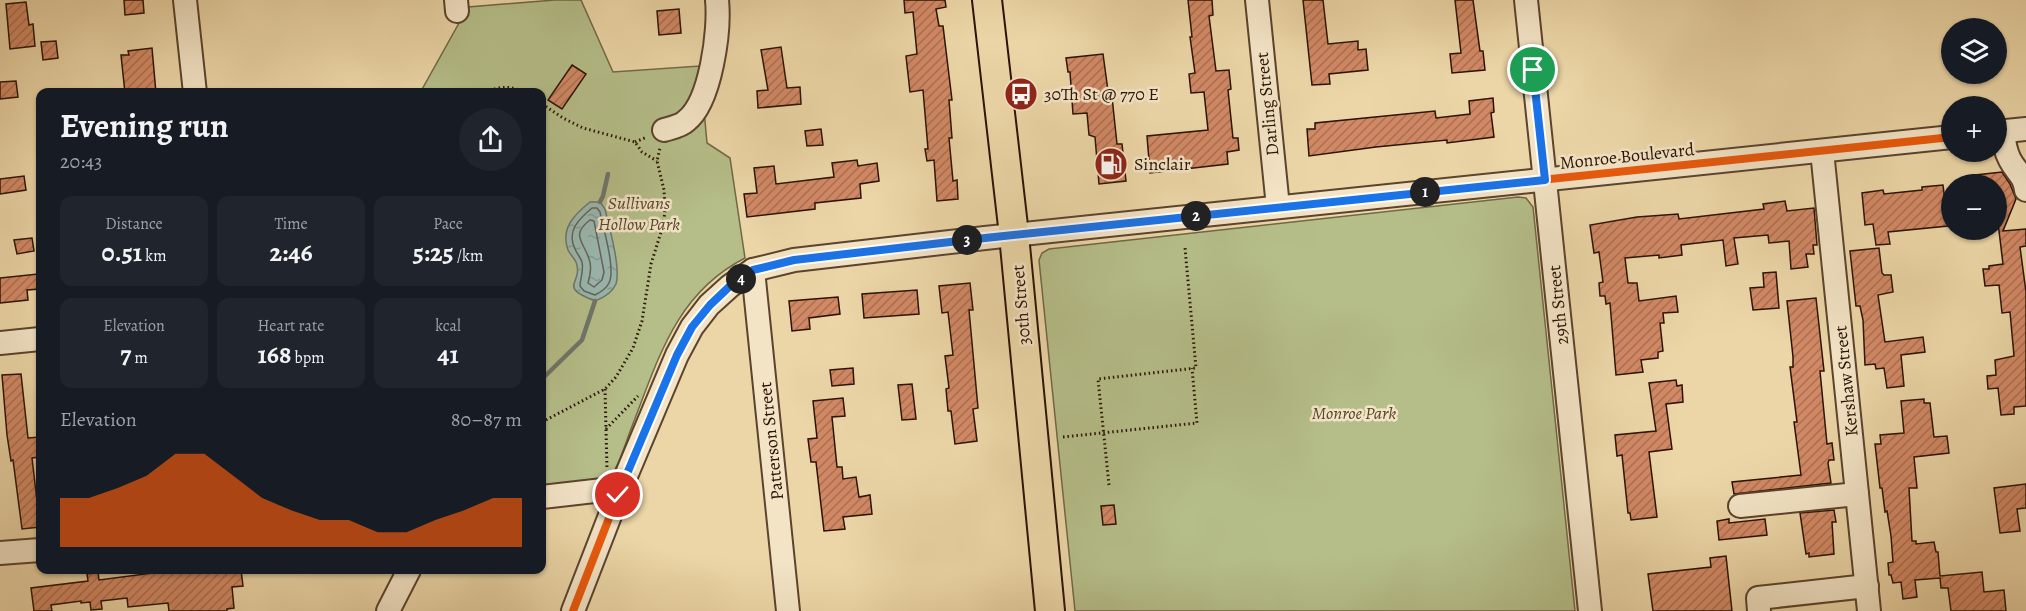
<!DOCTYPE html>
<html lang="en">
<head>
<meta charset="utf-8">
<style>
	body { margin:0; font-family:Alegreya,serif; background:#20242c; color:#f1f3f6; height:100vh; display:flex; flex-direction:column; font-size:22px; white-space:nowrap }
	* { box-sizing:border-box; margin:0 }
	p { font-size:20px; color:#9ea1a6 }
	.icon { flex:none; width:33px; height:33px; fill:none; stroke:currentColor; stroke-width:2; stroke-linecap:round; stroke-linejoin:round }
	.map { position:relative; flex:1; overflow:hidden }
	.side { position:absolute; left:36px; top:88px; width:510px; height:486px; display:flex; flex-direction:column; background:#171b24; border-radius:12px; box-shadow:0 2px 4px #0004 }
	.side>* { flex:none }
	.buttons { position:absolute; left:1941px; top:18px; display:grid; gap:12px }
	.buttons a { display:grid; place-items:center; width:66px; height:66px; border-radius:50%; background:#171b24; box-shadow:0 2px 4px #0004; font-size:30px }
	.pin { position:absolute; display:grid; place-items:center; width:51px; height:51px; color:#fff; margin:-26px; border:3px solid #fff; border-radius:50%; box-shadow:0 2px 6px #0007 }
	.km { position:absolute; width:30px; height:30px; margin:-15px; border-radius:50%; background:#222; color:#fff; font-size:16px; line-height:30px; text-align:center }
	.round { display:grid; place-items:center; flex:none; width:63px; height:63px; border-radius:32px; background:#20242c }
	.head { display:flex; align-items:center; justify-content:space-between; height:102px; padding:0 24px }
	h1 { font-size:33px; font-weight:700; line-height:45px }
	.metrics { display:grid; grid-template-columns:repeat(3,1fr); gap:9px; height:102px; padding:6px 24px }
	.metrics div { display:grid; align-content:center; border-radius:12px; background:#20242c; text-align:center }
	.metrics b { font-size:26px; font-weight:700 }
	.metrics small { font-size:16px; font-weight:400 }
	.metrics p { font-size:16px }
	.chart { height:168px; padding:12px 24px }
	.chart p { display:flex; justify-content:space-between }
	.chart svg { width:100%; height:108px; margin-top:6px; fill:#ea580c; opacity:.7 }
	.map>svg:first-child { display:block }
</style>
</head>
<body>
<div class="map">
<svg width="2026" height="611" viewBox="0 0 2026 611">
	<defs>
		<pattern id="water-ripples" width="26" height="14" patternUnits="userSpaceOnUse" patternTransform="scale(1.5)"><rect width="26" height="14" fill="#9ab7af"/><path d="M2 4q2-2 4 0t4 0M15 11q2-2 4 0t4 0" fill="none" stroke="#859c95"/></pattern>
		<pattern id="building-hatch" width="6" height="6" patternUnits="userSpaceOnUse" patternTransform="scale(1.5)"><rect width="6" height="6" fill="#d28965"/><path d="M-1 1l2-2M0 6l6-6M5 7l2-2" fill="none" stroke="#ab6f51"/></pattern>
	</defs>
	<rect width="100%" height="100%" fill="#ecd6a7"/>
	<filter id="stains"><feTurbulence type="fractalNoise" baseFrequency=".00333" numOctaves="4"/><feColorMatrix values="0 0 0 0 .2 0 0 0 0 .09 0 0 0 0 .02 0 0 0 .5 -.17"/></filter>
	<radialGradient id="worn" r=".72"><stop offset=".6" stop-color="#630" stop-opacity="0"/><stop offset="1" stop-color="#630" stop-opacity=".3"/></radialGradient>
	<!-- green -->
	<g fill="#b5be89" stroke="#706846" stroke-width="1.5">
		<path d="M555,0H581L613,72L700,66L707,143L730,158L745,258C675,294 658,360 631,429C625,444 621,461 612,475L606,479L542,486V93H420L468,7Z"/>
		<path d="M1518,197L1526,198L1533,207L1575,611H1075L1039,260L1042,253L1049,249Z"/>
	</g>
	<!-- water -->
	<path fill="url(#water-ripples)" stroke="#6e756b" stroke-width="1.5" d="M590,202H600L605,209C609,226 621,268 616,284C612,293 603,298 595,301C556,286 584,284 576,262C574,258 570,254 568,250C560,228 575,214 590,202Z"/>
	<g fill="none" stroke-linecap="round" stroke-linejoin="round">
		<!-- shore -->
		<g stroke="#62645a" stroke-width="1.5">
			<path d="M592,208H597L600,212C603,228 616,269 609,283C606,289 601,292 595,295L584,291L580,286C580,279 584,271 582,262C581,258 577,254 575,249C566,231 579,219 592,208Z"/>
			<path d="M590,220L594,221L604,272L602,280L594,287L588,283C590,276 592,266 589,259C584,242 570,235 590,220Z"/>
		</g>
		<!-- stream -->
		<g stroke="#6e756b" stroke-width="4.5">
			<path d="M600,202L603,196L608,174"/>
			<path d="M542,379L582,340L595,301"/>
		</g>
	</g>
	<!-- building -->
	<g fill="url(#building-hatch)" stroke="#2b1204" stroke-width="1.5">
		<path d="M124,0H143L144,13L125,15Z"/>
		<path d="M904,0H945L946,7L936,9L939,26H943L952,100H949L952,138H949L953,181L957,180L958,199L937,201L934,160L927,161L925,149H928L923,90L910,92L906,56L917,54L913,12L905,13Z"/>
		<path d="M1188,0H1212L1213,15L1209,16L1216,71L1229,70L1231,89L1228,90L1233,138H1238L1239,150L1227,152L1228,164L1150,173L1147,136L1208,130L1204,92L1191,93L1189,74L1195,73L1190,37H1192Z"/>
		<path d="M1303,0H1323L1328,44L1358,41V50L1366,49L1368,70L1329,74L1330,84L1312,85Z"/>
		<path d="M1455,0H1473L1480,51H1483L1485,70L1452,73L1450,54L1461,53Z"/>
		<path d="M26,2L29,25L33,24L35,46L10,49L6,4Z"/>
		<path d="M679,9L681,33L659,35L657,11Z"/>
		<path d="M56,41L58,58L43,60L41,42Z"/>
		<path d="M781,47L787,88L800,87L801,104L758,108L757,91L768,90L761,50Z"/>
		<path d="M152,48L156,93H125L121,55H129L128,51Z"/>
		<path d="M1103,54L1109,98L1112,97L1117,144H1122L1126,181L1099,184L1095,137L1089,135L1087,113L1073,114L1070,72H1068L1066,58Z"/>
		<path d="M572,65L586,74L562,109L548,100Z"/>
		<path d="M16,81L18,97L0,99V82Z"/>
		<path d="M1493,98L1494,112L1491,113L1494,137L1447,143V140L1376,147L1309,156L1307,129H1315V123L1435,111L1436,118L1470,114L1469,101Z"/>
		<path d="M821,129L823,145L807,146L805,131Z"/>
		<path d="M857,160L858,166L877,163L879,181L860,184L861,198L815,203V209L747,217L744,194L757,193L754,168L774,166L776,184L834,177L832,163Z"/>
		<path d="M2002,172L2010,184L2016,199L2003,231L2026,229V246L2020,247L2026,292V406L2014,407V414L2001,415L1998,388L1988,389L1987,376L1996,375L1995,360L2014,356L2010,312L2002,313L1999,285L1985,286L1983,269H1989V266L2003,264L1996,206V184H1966V176Z"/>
		<path d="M24,176L26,190L0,194V179Z"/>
		<path d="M1943,185L1948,226L1888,232L1890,244L1876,245L1873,224L1865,225L1862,193L1883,190L1884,194L1922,190V187Z"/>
		<path d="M1785,201L1787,211L1814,208L1817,245H1813L1814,254H1806L1808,267L1791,269L1789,241L1769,243L1768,235L1734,238L1738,264L1726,266L1723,240L1681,245L1682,255L1659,258V255L1625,258L1628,283H1637L1639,301L1676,296L1678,312L1663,313L1664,323H1660L1663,351L1658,352V358L1641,360L1643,372L1616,375L1610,303L1606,304L1605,296H1600L1599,283L1603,282L1599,252L1594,253L1590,225L1637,217L1678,214L1679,219L1764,209L1763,204Z"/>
		<path d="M32,238L34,251L17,254L14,240Z"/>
		<path d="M1879,248L1882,273L1884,275H1891L1893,292L1878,295L1885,342L1923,337L1925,352L1901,355L1904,386L1887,388L1884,368L1876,369L1875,364L1865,365L1863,320L1860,306H1856L1850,251Z"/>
		<path d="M1776,272L1779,308L1753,310L1750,288L1764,287L1763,273Z"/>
		<path d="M38,274L40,289L27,290L28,300L0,303V278Z"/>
		<path d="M970,283L973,310H969L978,408L973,409L977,441L955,444L951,411H948L946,389L949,388L945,356L953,355L948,312L942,313L939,286Z"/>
		<path d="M917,290L919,314L864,318L862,294Z"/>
		<path d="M838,297L840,314L809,318L810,329L792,331L789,301Z"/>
		<path d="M1816,298L1824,371H1820L1827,444L1832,443L1834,460H1829L1828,463L1831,483L1734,494L1732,482L1801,475L1794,422H1797L1790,367H1793V357L1787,301Z"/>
		<path d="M853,368L854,384L832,386L830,370Z"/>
		<path d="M21,374L28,438L40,437V457L32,458L38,509H40V527L22,529L13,460L11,461L7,435L2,375Z"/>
		<path d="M1676,380L1677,386L1682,385L1683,402L1666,404L1672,449L1649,452L1657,517L1631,520L1630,513H1628L1622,455L1617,456L1615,435L1656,431L1649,383Z"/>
		<path d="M912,384L916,419L902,420L898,385Z"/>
		<path d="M843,398L845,416L832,417L837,467H842L843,479L856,477L859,497L870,495L872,514L843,517L845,529L824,531L816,462H811L808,439L817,438L813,401Z"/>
		<path d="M1924,399V403H1930L1934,437L1947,436L1949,453L1914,457L1917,488H1909L1912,541H1916V544L1934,542L1936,552H1938L1940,576L1982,572L1984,592L2004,590L2006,611H1951L1948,588H1941L1940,578L1915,580L1917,597L1903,599L1901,582L1893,583L1891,575H1889L1888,563L1893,562L1891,536L1887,511L1885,512L1882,488H1880L1875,444H1881L1880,435L1904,433L1901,401Z"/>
		<path d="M2026,484V508L2017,509L2020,531L2000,533L1994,488Z"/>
		<path d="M1114,505L1116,524L1103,525L1101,506Z"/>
		<path d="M1834,510L1836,522H1832L1834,554L1809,557V553L1806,554L1800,513Z"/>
		<path d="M1729,519V523L1765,519L1767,535L1719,540L1717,521Z"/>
		<path d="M1726,556L1732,611H1653L1648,574L1711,567L1710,558Z"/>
		<path d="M176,570H241L243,586L232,587L234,608L227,609V611H169L168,603L128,607L127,598L101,601L102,609L91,610L90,602L81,603V601L51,605L52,611H34L31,588L88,581L87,574L98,572L99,580Z"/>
	</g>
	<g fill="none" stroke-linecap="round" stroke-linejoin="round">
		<defs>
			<g id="minor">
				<path d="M185,0L195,93"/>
				<path d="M456,0L457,11"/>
				<path d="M1257,0L1278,207"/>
				<path d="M1526,0L1590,611"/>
				<path d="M664,130C671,128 681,126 686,121C711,102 720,30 717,0"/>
				<path d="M2003,131C2004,142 2005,151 2010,160C2017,173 2024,175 2026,190"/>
				<path d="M1996,132L2026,129"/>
				<path d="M1822,151L1869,611"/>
				<path d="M753,270L788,611"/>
				<path d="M0,343L40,339"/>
				<path d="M542,497L603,490L618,495"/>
				<path d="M1740,506L1857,494"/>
				<path d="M0,553L40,550"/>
				<path d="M388,611L409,570"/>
				<path d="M573,611L618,495L677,355L692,327L709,305L730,286L753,270L794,260L985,238L1952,137"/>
				<path d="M1759,611L1758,598L1867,586"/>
			</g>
			<path id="major" d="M987,0L1014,235L1050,611"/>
		</defs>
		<!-- minor casing -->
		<use href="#minor" stroke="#5b432d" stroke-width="26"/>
		<!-- major casing -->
		<use href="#major" stroke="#2b1204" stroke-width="32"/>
		<!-- path -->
		<g stroke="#2b1204" stroke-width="3" stroke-dasharray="1.5 3" stroke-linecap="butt">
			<path d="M486,93C500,85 512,86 526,93"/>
			<path d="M542,104L563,118L583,128L635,142L642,152L657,161"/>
			<path d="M635,142L647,137"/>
			<path d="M605,389L607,470"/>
			<path d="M542,422L605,389L616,377L633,348L642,321L651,264L662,229L665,212L664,190L657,161L660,148"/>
			<path d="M606,429L638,396"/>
			<path d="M1063,437L1197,423L1192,368"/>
			<path d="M1109,485L1098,379L1196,368L1185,248"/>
		</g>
		<!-- minor -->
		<use href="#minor" stroke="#f3e4c6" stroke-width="22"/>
		<!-- major -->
		<use href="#major" stroke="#ecd6a7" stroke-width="28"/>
		<defs>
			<path id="cycleway" d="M573,611L618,495L677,355L692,327L709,305L730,286L753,270L794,260L985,238L1952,137"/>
		</defs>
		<!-- cycleway casing -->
		<use href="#cycleway" stroke="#f3e4c6" stroke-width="11"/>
		<!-- cycleway -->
		<use href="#cycleway" stroke="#e8590c" stroke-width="8"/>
	</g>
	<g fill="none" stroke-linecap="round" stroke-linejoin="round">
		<defs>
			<path id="route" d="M618,495L677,355L692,327L710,305L730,286L753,270L794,260L985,238L1545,180L1533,70"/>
		</defs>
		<!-- route casing -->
		<use href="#route" stroke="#fff" stroke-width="12"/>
		<!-- route -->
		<use href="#route" stroke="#1a73e8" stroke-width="8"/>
	</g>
	<!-- icons -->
	<defs>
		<symbol id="bus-disc" viewBox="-11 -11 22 22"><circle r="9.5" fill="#8f2418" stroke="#f3e4c6"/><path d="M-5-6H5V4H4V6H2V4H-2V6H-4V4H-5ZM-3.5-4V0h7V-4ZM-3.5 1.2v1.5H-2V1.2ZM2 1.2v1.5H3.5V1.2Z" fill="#fff"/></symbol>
		<symbol id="fuel-disc" viewBox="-11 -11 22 22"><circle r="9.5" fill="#8f2418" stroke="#f3e4c6"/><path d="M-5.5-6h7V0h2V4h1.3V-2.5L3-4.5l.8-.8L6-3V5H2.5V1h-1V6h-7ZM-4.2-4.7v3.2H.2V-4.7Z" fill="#fff"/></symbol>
	</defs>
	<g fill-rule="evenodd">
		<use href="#bus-disc" x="1002" y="75" width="38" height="38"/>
		<use href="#fuel-disc" x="1092" y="145" width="38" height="38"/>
	</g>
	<g text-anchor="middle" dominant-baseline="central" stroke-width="5" stroke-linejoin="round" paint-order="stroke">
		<!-- poi labels -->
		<g font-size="18" fill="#2b1204" stroke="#f3e4c6" text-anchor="start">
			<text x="1044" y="94">30Th St @ 770 E</text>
			<text x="1134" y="164">Sinclair</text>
		</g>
		<!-- street labels -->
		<g font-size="18" fill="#2b1204" stroke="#f3e4c6">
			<text transform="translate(1267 104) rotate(-96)">Darling Street</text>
			<text transform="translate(1627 156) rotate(-6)">Monroe Boulevard</text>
			<text transform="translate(1021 305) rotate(-95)">30th Street</text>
			<text transform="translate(1558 305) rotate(-96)">29th Street</text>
			<text transform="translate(1846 381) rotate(-96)">Kershaw Street</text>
			<text transform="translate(771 441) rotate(-96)">Patterson Street</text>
		</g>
		<!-- park labels -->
		<g font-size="18" font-style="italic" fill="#54462c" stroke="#f3e4c6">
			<text x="639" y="203">Sullivans<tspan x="639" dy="21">Hollow Park</tspan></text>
			<text x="1354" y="413">Monroe Park</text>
		</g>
	</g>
	<rect width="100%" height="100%" filter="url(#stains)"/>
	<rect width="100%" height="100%" fill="url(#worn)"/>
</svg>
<div class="buttons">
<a><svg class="icon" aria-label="layers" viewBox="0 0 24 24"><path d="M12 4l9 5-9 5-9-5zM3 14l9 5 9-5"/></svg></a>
<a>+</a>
<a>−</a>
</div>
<div class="pin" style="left:1533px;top:70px;background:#1e9e55"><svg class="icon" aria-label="arrive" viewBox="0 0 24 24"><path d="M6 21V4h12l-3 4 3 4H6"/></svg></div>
<div class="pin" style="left:618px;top:495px;background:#d93025"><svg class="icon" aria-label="check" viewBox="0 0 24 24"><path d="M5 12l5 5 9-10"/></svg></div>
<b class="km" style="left:1425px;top:192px">1</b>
<b class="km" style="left:1196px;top:216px">2</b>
<b class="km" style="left:967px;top:240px">3</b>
<b class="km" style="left:741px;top:279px">4</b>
<section class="side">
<div class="head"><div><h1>Evening run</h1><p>20:43</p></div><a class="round"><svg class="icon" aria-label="share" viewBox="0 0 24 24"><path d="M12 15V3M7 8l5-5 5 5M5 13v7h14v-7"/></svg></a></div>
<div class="metrics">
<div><p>Distance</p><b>0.51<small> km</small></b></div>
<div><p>Time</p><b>2:46</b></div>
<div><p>Pace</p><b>5:25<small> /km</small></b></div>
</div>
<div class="metrics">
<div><p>Elevation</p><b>7<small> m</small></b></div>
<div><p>Heart rate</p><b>168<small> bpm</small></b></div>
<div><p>kcal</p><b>41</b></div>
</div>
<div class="chart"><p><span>Elevation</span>80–87 m</p>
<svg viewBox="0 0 160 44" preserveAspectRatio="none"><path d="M0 44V24L10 24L20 20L30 15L40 6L50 6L60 15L70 24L80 29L90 33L100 33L110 38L120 38L130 33L140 29L150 24L160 24V44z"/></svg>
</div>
</section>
</div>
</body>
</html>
